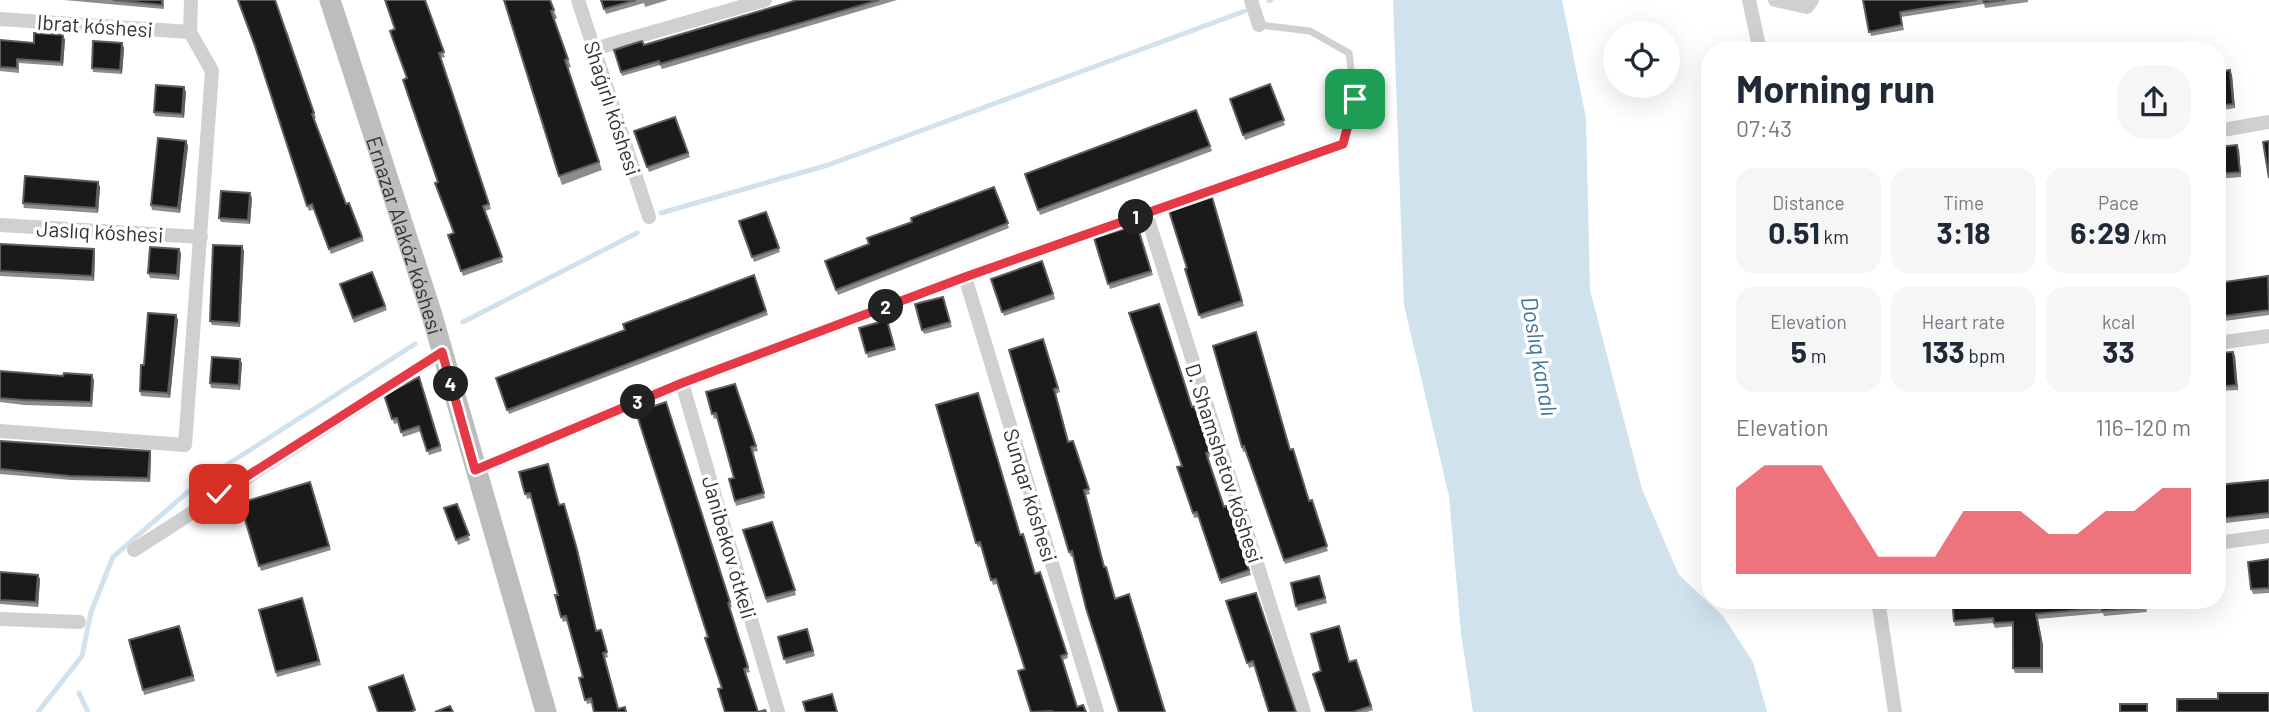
<!DOCTYPE html>
<html lang="en">
<head>
<meta charset="utf-8">
<style>
	body { margin:0; font-family:Barlow,sans-serif; background:#f6f6f7; color:#1f2937; height:100vh; display:flex; flex-direction:column; font-size:26px; white-space:nowrap }
	* { box-sizing:border-box; margin:0 }
	p { font-size:23px; color:#747a83 }
	.icon { flex:none; width:38px; height:38px; fill:none; stroke:currentColor; stroke-width:2; stroke-linecap:round; stroke-linejoin:round }
	.map { position:relative; flex:1; overflow:hidden }
	.side { position:absolute; left:1701px; top:42px; width:525px; height:567px; display:flex; flex-direction:column; background:#fff; border-radius:28px; box-shadow:0 7px 28px #0002 }
	.side>* { flex:none }
	.controls { position:absolute; left:1603px; top:21px; display:grid; gap:14px }
	.controls a { display:grid; place-items:center; width:77px; height:77px; border-radius:50%; background:#fff; box-shadow:0 7px 28px #0002; font-size:35px }
	.pin { position:absolute; display:grid; place-items:center; width:60px; height:60px; color:#fff; margin:-30px; border-radius:14px; box-shadow:0 4px 10px #0006 }
	.km { position:absolute; width:35px; height:35px; margin:-18px; border-radius:50%; background:#222; color:#fff; font-size:19px; line-height:35px; text-align:center }
	.round { display:grid; place-items:center; flex:none; width:74px; height:74px; border-radius:28px; background:#f6f6f7 }
	.summary { display:flex; align-items:center; justify-content:space-between; height:119px; padding:0 35px }
	h1 { font-size:38px; font-weight:700; line-height:52px }
	.stats { display:grid; grid-template-columns:repeat(3,1fr); gap:10px; height:119px; padding:7px 35px }
	.stats div { display:grid; align-content:center; border-radius:18px; background:#f6f6f7; text-align:center }
	.stats b { font-size:30px; font-weight:700 }
	.stats small { font-size:19px; font-weight:400 }
	.stats p { font-size:19px }
	.chart { height:196px; padding:14px 35px }
	.chart p { display:flex; justify-content:space-between }
	.chart svg { width:100%; height:126px; margin-top:7px; fill:#e63946; opacity:.7 }
	.map>svg:first-child { display:block }
</style>
</head>
<body>
<div class="map">
<svg width="2269" height="712" viewBox="0 0 2269 712">
	<rect width="100%" height="100%" fill="#fff"/>
	<!-- water -->
	<path fill="#cfe2ee" d="M1393,0H1562L1586,118L1590,290L1642,489L1679,575L1723,616L1753,662L1767,712H1473L1461,633L1449,496L1404,305Z"/>
	<g fill="none" stroke-linecap="round" stroke-linejoin="round">
		<!-- stream -->
		<g stroke="#cfe2ee" stroke-width="5">
			<path d="M1269,1L1271,0"/>
			<path d="M661,213L828,165L1245,11"/>
			<path d="M463,322L637,233"/>
			<path d="M79,693L88,712"/>
			<path d="M38,712L82,656L91,612L113,557L197,484L415,344"/>
		</g>
		<!-- service -->
		<path stroke="#d0d0d0" stroke-width="7" d="M1259,25L1310,31L1349,53L1355,99L1343,144"/>
		<!-- minor -->
		<g stroke="#d0d0d0" stroke-width="14">
			<path d="M578,0L649,217"/>
			<path d="M1251,0L1259,25"/>
			<path d="M1749,0L1760,51"/>
			<path d="M1775,0L1807,7L1812,0"/>
			<path d="M0,19L190,32"/>
			<path d="M594,49L765,0"/>
			<path d="M2217,131L2269,122"/>
			<path d="M1146,213L1304,712"/>
			<path d="M0,225L201,237"/>
			<path d="M965,277L1097,712"/>
			<path d="M2217,343L2269,336"/>
			<path d="M682,383L778,712"/>
			<path d="M0,431L185,445L212,71L190,32L191,0"/>
			<path d="M475,470L682,383L965,277L1343,144"/>
			<path d="M2217,543L2269,536"/>
			<path d="M134,550L442,352"/>
			<path d="M1878,600L1895,712"/>
			<path d="M0,619L79,622"/>
		</g>
		<!-- secondary -->
		<path stroke="#bdbdbd" stroke-width="21" id="s1" d="M330,0L431,312L546,712"/>
	</g>
	<!-- wall -->
	<g fill="#8c8c8c">
		<path d="M64,0H164V9Z"/>
		<path d="M425,0L445,57L441,58L491,209L485,211L503,262L463,276L448,235L454,233L407,78Z"/>
		<path d="M550,0L557,18L554,20L571,67L568,68L602,170L562,185L559,176Z"/>
		<path d="M601,0H668L645,7L644,3L606,14Z"/>
		<path d="M797,0H897L662,69L660,65L622,76L614,50L644,45Z"/>
		<path d="M1863,0H2028V2L1985,8L1984,4L1901,17L1904,30L1871,36Z"/>
		<path d="M287,31L316,118L314,119L346,204L349,203L364,241L331,254L314,209L309,211L307,206L256,48Z"/>
		<path d="M63,35L65,40L63,66L19,63V73L0,71V40L34,43Z"/>
		<path d="M122,43L124,48L122,74L93,72L92,68Z"/>
		<path d="M2217,72L2232,75L2235,108L2218,111Z"/>
		<path d="M1270,84L1285,125L1245,140L1230,99Z"/>
		<path d="M186,92L184,118L155,116L154,112Z"/>
		<path d="M1196,110L1212,151L1040,215L1025,174Z"/>
		<path d="M675,117L690,157L649,172L634,131Z"/>
		<path d="M186,141L188,146L180,213L152,210L151,205Z"/>
		<path d="M2217,147L2239,150L2241,177L2217,179Z"/>
		<path d="M98,182L100,187L98,213L24,208L23,203Z"/>
		<path d="M994,187L1009,228L838,295L825,261L869,244L912,222Z"/>
		<path d="M1212,197L1244,306L1201,319L1185,269L1187,268Z"/>
		<path d="M252,198L250,224L221,222L219,218Z"/>
		<path d="M766,212L780,252L754,262L739,221Z"/>
		<path d="M1137,225L1153,275L1110,289L1094,238Z"/>
		<path d="M0,244L95,254L94,281L0,276Z"/>
		<path d="M242,246L244,251L240,327L212,325L210,321Z"/>
		<path d="M179,249L181,253L179,280L150,278L148,273Z"/>
		<path d="M1042,261L1055,299L1004,316L991,279Z"/>
		<path d="M372,272L387,310L354,323L340,284Z"/>
		<path d="M754,275L768,315L509,414L496,378L625,330Z"/>
		<path d="M2269,276V315L2217,322V283Z"/>
		<path d="M943,297L952,327L924,334L922,330Z"/>
		<path d="M176,315L178,320L170,398L141,396L140,391L144,365Z"/>
		<path d="M887,320L896,350L868,358L859,328Z"/>
		<path d="M1043,339L1060,392L1056,394L1069,442L1073,441L1090,494L1086,495L1105,567L1116,599L1166,712L1073,556L1071,557L1069,552Z"/>
		<path d="M1213,346L1290,449L1310,501L1314,505L1328,551L1285,564L1246,451L1243,452L1242,447Z"/>
		<path d="M2233,352L2235,356L2238,390L2217,391V353Z"/>
		<path d="M242,363L240,390L211,388L210,383Z"/>
		<path d="M0,371L94,380L92,407L24,405L0,402Z"/>
		<path d="M419,377L442,451L429,455L421,431L403,437L398,423L394,424L384,395Z"/>
		<path d="M735,384L758,451L753,452L765,498L736,506L729,479L734,478L717,418L714,419L706,392Z"/>
		<path d="M666,402L732,607L729,608L750,672L746,673L758,712H766H725L722,688L708,637Z"/>
		<path d="M1195,406L1212,456L1207,458L1224,507L1228,505L1251,575L1221,584L1199,517L1194,518L1193,513L1182,466L1192,407Z"/>
		<path d="M0,441L150,451L151,456L150,482L72,480L0,474Z"/>
		<path d="M519,472L560,505L578,550L597,631L601,630L608,657L605,658L619,709L626,712L592,703L587,704L579,678L583,677L567,621L563,622L561,617L558,595L531,498L527,499Z"/>
		<path d="M2269,480V518L2217,524V485Z"/>
		<path d="M310,482L331,550L261,571L240,503Z"/>
		<path d="M457,504L470,540L458,545L444,508Z"/>
		<path d="M772,522L796,595L767,603L743,530Z"/>
		<path d="M1020,535L1035,574L1040,572L1068,658L1063,660L1077,707L1086,712H1031L1025,669L997,584L993,585L981,546L978,547L976,543Z"/>
		<path d="M2269,559V593L2253,594L2251,589Z"/>
		<path d="M0,572L38,575L40,579L38,607L0,604Z"/>
		<path d="M1319,576L1327,603L1298,611L1296,606Z"/>
		<path d="M1256,593L1255,666L1249,668L1226,601Z"/>
		<path d="M1952,600H2175L2146,603L2147,612L2104,616L2103,613L2038,619L2043,645V673H2015L2013,668V626L1995,628L1993,623L1955,626L1954,621Z"/>
		<path d="M304,603L321,665L277,677L276,672Z"/>
		<path d="M807,629L815,656L786,664L778,637Z"/>
		<path d="M181,631L195,681L144,695L143,690Z"/>
		<path d="M1356,660L1373,710L1367,712H1326L1350,662Z"/>
	</g>
	<!-- shaded-wall -->
	<g fill="#5f5f5f">
		<path d="M63,35L65,40L63,66L61,62Z"/>
		<path d="M122,43L124,48L122,74L120,70Z"/>
		<path d="M2230,70L2232,75L2235,108L2233,104Z"/>
		<path d="M184,87L186,92L184,118L182,114Z"/>
		<path d="M186,141L188,146L180,213L178,208Z"/>
		<path d="M2237,145L2239,150L2241,177L2240,172Z"/>
		<path d="M98,182L100,187L98,213L96,208Z"/>
		<path d="M250,193L252,198L250,224L248,220Z"/>
		<path d="M242,246L244,251L240,327L239,323Z"/>
		<path d="M94,249L95,254L94,281L92,276Z"/>
		<path d="M179,249L181,253L179,280L177,275Z"/>
		<path d="M176,315L178,320L170,398L168,393Z"/>
		<path d="M2233,352L2235,356L2238,390L2236,385Z"/>
		<path d="M240,359L242,363L240,390L239,385Z"/>
		<path d="M92,375L94,380L92,407L91,402Z"/>
		<path d="M150,451L151,456L150,482L148,478Z"/>
		<path d="M38,575L40,579L38,607L36,602Z"/>
		<path d="M2036,614L2043,645V673L2041,668Z"/>
	</g>
	<!-- building -->
	<g fill="#1a1a1a" stroke="#5f5f5f" stroke-width="2">
		<path d="M113,0H162V5Z"/>
		<path d="M238,0H275L314,113L312,114L346,204L349,203L362,237L329,249L312,204L307,206L255,46Z"/>
		<path d="M385,0H425L444,52L439,53L489,204L483,206L502,257L461,271L448,235L454,233L435,183L438,182L403,80L407,78L390,31L395,29Z"/>
		<path d="M504,0H550L554,10L551,11L568,59L565,60L599,162L559,176Z"/>
		<path d="M601,0H636L604,9Z"/>
		<path d="M797,0H879L660,64L659,61L621,72L614,50L642,41L644,45Z"/>
		<path d="M1863,0H1977L1900,12L1902,25L1869,32Z"/>
		<path d="M1983,0H2006L1984,3Z"/>
		<path d="M34,33L63,35L61,62L17,59V68L0,67V40L34,43Z"/>
		<path d="M93,41L122,43L120,70L92,68Z"/>
		<path d="M2230,70L2233,104L2217,106V72Z"/>
		<path d="M1270,84L1284,120L1243,135L1230,99Z"/>
		<path d="M156,85L184,87L182,114L154,112Z"/>
		<path d="M1196,110L1210,146L1038,210L1025,174Z"/>
		<path d="M675,117L688,153L647,167L634,131Z"/>
		<path d="M158,138L186,141L178,208L151,205Z"/>
		<path d="M2269,141V178L2263,142Z"/>
		<path d="M2237,145L2240,172L2217,174V147Z"/>
		<path d="M25,176L98,182L96,208L23,203Z"/>
		<path d="M994,187L1008,223L836,290L825,261L869,244L867,238L912,222L911,218Z"/>
		<path d="M221,191L250,193L248,220L219,218Z"/>
		<path d="M1212,197L1242,301L1199,315L1185,269L1187,268L1169,211Z"/>
		<path d="M766,212L779,248L752,257L739,221Z"/>
		<path d="M1137,225L1151,271L1108,284L1094,238Z"/>
		<path d="M0,244L94,249L92,276L0,271Z"/>
		<path d="M213,245L242,246L239,323L210,321Z"/>
		<path d="M150,247L179,249L177,275L148,273Z"/>
		<path d="M1042,261L1053,294L1002,312L991,279Z"/>
		<path d="M372,272L385,306L353,318L340,284Z"/>
		<path d="M754,275L766,311L507,410L496,378L625,330L623,324Z"/>
		<path d="M2268,276L2269,310L2217,317V283Z"/>
		<path d="M943,297L950,322L922,330L915,304Z"/>
		<path d="M1159,304L1192,407L1195,406L1210,452L1206,453L1224,507L1228,505L1249,570L1220,580L1197,512L1193,513L1177,467L1182,466L1129,313Z"/>
		<path d="M148,313L176,315L168,393L140,391L141,365H144Z"/>
		<path d="M887,320L894,346L866,353L859,328Z"/>
		<path d="M1256,332L1290,450L1293,449L1309,501L1312,500L1327,546L1284,560L1244,446L1242,447L1213,346Z"/>
		<path d="M1043,339L1058,388L1054,389L1068,442L1073,441L1089,489L1084,490L1104,567H1106L1115,599L1129,594L1165,712H1119L1086,608L1072,551L1069,552L1009,350Z"/>
		<path d="M2233,352L2236,385L2217,387V353Z"/>
		<path d="M212,357L240,359L239,385L210,383Z"/>
		<path d="M0,371L63,376L64,373L92,375L91,402L23,400L0,398Z"/>
		<path d="M419,377L440,446L427,451L419,426L401,432L397,418L392,419L384,395Z"/>
		<path d="M735,384L756,446L751,447L764,493L735,501L729,479L734,478L716,413L712,414L706,392Z"/>
		<path d="M978,393L1020,535L1023,534L1035,574L1040,572L1067,654L1061,656L1077,707L1083,705L1086,712H1052V711L1031,712L1018,671L1025,669L996,579L991,580L980,542L976,543L936,405Z"/>
		<path d="M666,402L730,602L728,603L748,667L744,669L758,712L765,710L766,712H725L718,689L722,688L705,638L708,637L636,412Z"/>
		<path d="M0,441L150,451L148,478L70,476L0,469Z"/>
		<path d="M548,464L559,505L564,504L576,546L596,631L601,630L607,652L603,653L618,709L625,707L626,712H594L591,698L585,700L579,678L583,677L566,616L561,617L555,595H558L530,493L525,494L519,472Z"/>
		<path d="M2269,480V513L2217,519V485Z"/>
		<path d="M310,482L329,546L259,566L240,503Z"/>
		<path d="M457,504L469,535L456,540L444,508Z"/>
		<path d="M772,522L795,590L766,598L743,530Z"/>
		<path d="M2269,559V588L2251,589L2248,562Z"/>
		<path d="M0,572L38,575L36,602L0,600Z"/>
		<path d="M1319,576L1325,598L1296,606L1291,583Z"/>
		<path d="M1256,593L1296,712H1269L1253,661L1247,663L1226,601Z"/>
		<path d="M302,598L319,661L276,672L259,610Z"/>
		<path d="M1952,600H2144L2145,608L2102,611V608L2036,614L2041,640V668H2013V622L1994,623L1993,618L1954,621Z"/>
		<path d="M179,626L193,676L143,690L129,640Z"/>
		<path d="M1339,626L1349,662L1356,660L1371,706L1353,712H1326L1313,674L1321,671L1311,634Z"/>
		<path d="M807,629L813,651L784,659L778,637Z"/>
		<path d="M403,675L415,710L410,712H378L369,687Z"/>
		<path d="M2218,693H2269V712H2177V699H2218Z"/>
		<path d="M832,694L837,712H806L803,702Z"/>
		<rect x="2120" y="704" width="27" height="8"/>
		<path d="M450,706L453,712H435Z"/>
	</g>
	<g fill="none" stroke-linecap="round" stroke-linejoin="round">
		<defs>
			<path id="route" d="M219,494L442,352L475,470L682,383L965,277L1343,144L1355,99"/>
		</defs>
		<!-- route casing -->
		<use href="#route" stroke="#fff" stroke-width="14"/>
		<!-- route -->
		<use href="#route" stroke="#e63946" stroke-width="9"/>
	</g>
	<g text-anchor="middle" dominant-baseline="central" stroke-width="7" stroke-linejoin="round" paint-order="stroke">
		<!-- street labels -->
		<g font-size="21" fill="#333" stroke="#fff">
			<text transform="translate(95 25) rotate(4)">Ibrat kóshesi</text>
			<text transform="translate(613 108) rotate(72)">Shaǵırlı kóshesi</text>
			<text transform="translate(100 231) rotate(3)">Jaslıq kóshesi</text>
			<text stroke="none"><textPath href="#s1" startOffset="247">Ernazar Alakóz kóshesi</textPath></text>
			<text transform="translate(1225 463) rotate(72)">D. Shamshetov kóshesi</text>
			<text transform="translate(1031 495) rotate(73)">Sunqar kóshesi</text>
			<text transform="translate(730 547) rotate(74)">Janibekov ótkeli</text>
		</g>
		<!-- water labels -->
		<g font-size="23" font-style="italic" fill="#3f7597" stroke="#fff">
			<text transform="translate(1540 356) rotate(80)">Doslıq kanalı</text>
		</g>
	</g>
</svg>
<div class="controls">
<a><svg class="icon" aria-label="locate" viewBox="0 0 24 24"><circle cx="12" cy="12" r="6"/><path d="M12 2v4M12 18v4M2 12h4M18 12h4"/></svg></a>
</div>
<div class="pin" style="left:1355px;top:99px;background:#1e9e55"><svg class="icon" aria-label="arrive" viewBox="0 0 24 24"><path d="M6 21V4h12l-3 4 3 4H6"/></svg></div>
<div class="pin" style="left:219px;top:494px;background:#d93025"><svg class="icon" aria-label="check" viewBox="0 0 24 24"><path d="M5 12l5 5 9-10"/></svg></div>
<b class="km" style="left:1136px;top:217px">1</b>
<b class="km" style="left:886px;top:307px">2</b>
<b class="km" style="left:638px;top:402px">3</b>
<b class="km" style="left:451px;top:384px">4</b>
<section class="side">
<div class="summary"><div><h1>Morning run</h1><p>07:43</p></div><a class="round"><svg class="icon" aria-label="share" viewBox="0 0 24 24"><path d="M12 15V3M7 8l5-5 5 5M5 13v7h14v-7"/></svg></a></div>
<div class="stats">
<div><p>Distance</p><b>0.51<small> km</small></b></div>
<div><p>Time</p><b>3:18</b></div>
<div><p>Pace</p><b>6:29<small> /km</small></b></div>
</div>
<div class="stats">
<div><p>Elevation</p><b>5<small> m</small></b></div>
<div><p>Heart rate</p><b>133<small> bpm</small></b></div>
<div><p>kcal</p><b>33</b></div>
</div>
<div class="chart"><p><span>Elevation</span>116–120 m</p>
<svg viewBox="0 0 160 44" preserveAspectRatio="none"><path d="M0 44V14L10 6L20 6L30 6L40 22L50 38L60 38L70 38L80 22L90 22L100 22L110 30L120 30L130 22L140 22L150 14L160 14V44z"/></svg>
</div>
</section>
</div>
</body>
</html>
